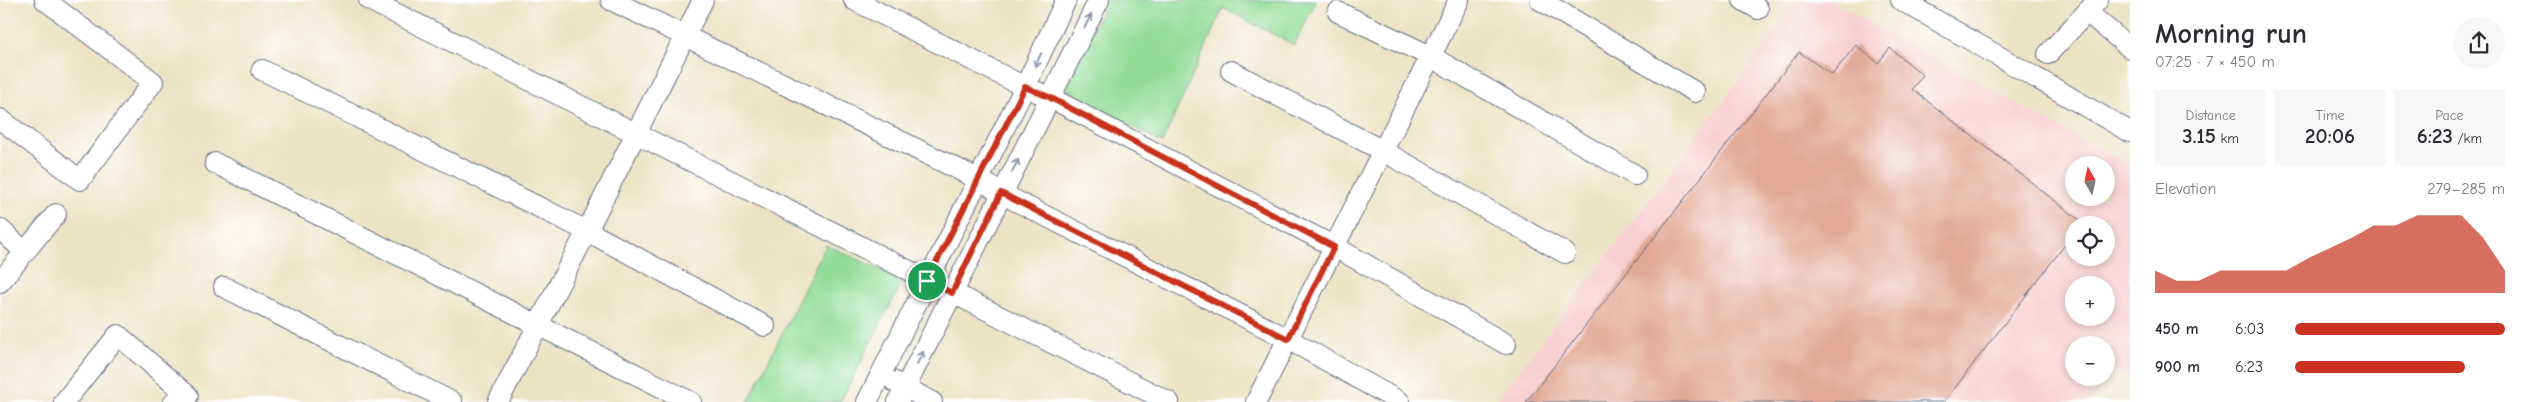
<!DOCTYPE html>
<html lang="en">
<head>
<meta charset="utf-8">
<style>
	body { margin:0; font-family:"Comic Neue",sans-serif; background:#f7f7f7; color:#2b2b33; height:100vh; display:flex; flex-direction:column; font-size:19px; white-space:nowrap }
	* { box-sizing:border-box; margin:0 }
	p { font-size:16px; color:#7c7c81 }
	.icon { flex:none; width:28px; height:28px; fill:none; stroke:currentColor; stroke-width:2; stroke-linecap:round; stroke-linejoin:round }
	.map { position:relative; flex:1; overflow:hidden }
	.side { display:flex; flex-direction:column; background:#fff; width:400px }
	.side>* { flex:none }
	.needle { width:32px; rotate:351deg }
	.tools { position:absolute; left:2065px; top:156px; display:grid; gap:10px }
	.tools a { display:grid; place-items:center; width:50px; height:50px; border-radius:50%; background:#fff; box-shadow:0 2px 8px #0003; font-size:25px }
	.pin { position:absolute; display:grid; place-items:center; width:42px; height:42px; color:#fff; margin:-21px; border:2px solid #fff; border-radius:50%; box-shadow:0 1px 5px #0007 }
	.round { display:grid; place-items:center; flex:none; width:52px; height:52px; border-radius:26px; background:#f7f7f7 }
	.head { display:flex; align-items:center; justify-content:space-between; height:85px; padding:0 25px }
	h1 { font-size:28px; font-weight:600; line-height:38px }
	.figures { display:grid; grid-template-columns:repeat(3,1fr); gap:8px; height:85px; padding:5px 25px }
	.figures div { display:grid; align-content:center; border-radius:0px; background:#f7f7f7; text-align:center }
	.figures b { font-size:21px; font-weight:600 }
	.figures small { font-size:14px; font-weight:400 }
	.figures p { font-size:14px }
	.chart { height:140px; padding:10px 25px }
	.chart p { display:flex; justify-content:space-between }
	.chart svg { width:100%; height:90px; margin-top:5px; fill:#c8321e; opacity:.7 }
	ul { padding:0 25px; list-style:none; font-size:16px }
	li { display:grid; grid-template-columns:80px 60px 1fr; align-items:center; height:38px }
	li i { height:12px; border-radius:6px; background:#c8321e }
	main { display:flex; flex:1; min-height:0 }
	.map>svg:first-child { display:block }
</style>
</head>
<body>
<main>
<div class="map">
<svg width="2130" height="402" viewBox="0 0 2130 402">
	<rect width="100%" height="100%" fill="#fff"/>
	<filter id="ink" filterUnits="userSpaceOnUse"><feTurbulence type="fractalNoise" baseFrequency=".02" numOctaves="2"/><feDisplacementMap in="SourceGraphic" scale="10" xChannelSelector="R" yChannelSelector="G"/><feConvolveMatrix kernelMatrix="1 2 1 2 8 2 1 2 1" color-interpolation-filters="sRGB"/></filter>
	<filter id="wash" filterUnits="userSpaceOnUse"><feTurbulence type="fractalNoise" baseFrequency=".0096" numOctaves="4" result="noise"/><feDisplacementMap in="SourceGraphic" scale="20" xChannelSelector="R" yChannelSelector="G"/><feGaussianBlur stdDeviation="1.12" result="paint"/><feColorMatrix in="noise" values="0 0 0 0 0 0 0 0 0 0 0 0 0 0 0 0 0 1.4 0 .05"/><feComposite in="paint" operator="in"/></filter>
	<g filter="url(#wash)">
		<rect width="100%" height="100%" fill="#ece3c4"/>
		<!-- built -->
		<path fill="#f7cfd0" fill-rule="evenodd" d="M1798,0H1829L2130,166V377L2115,369L2089,402H1495L1661,185ZM2074,165H2106V198H2074ZM2074,225H2106V258H2074ZM2074,285H2106V318H2074ZM2074,345H2106V378H2074Z"/>
		<!-- green -->
		<g fill="#92dc98" stroke="#56867b">
			<path d="M1107,0H1317L1294,45L1223,8L1162,143L1065,89Z"/>
			<path d="M826,245L903,280L840,402H748Z"/>
		</g>
		<g id="blocks">
			<!-- building -->
			<path fill="#e2a895" d="M1856,45L1878,63L1890,48L1923,75L1912,89L2082,222L2080,225H2074V233L1944,402H1526L1799,52L1832,75Z"/>
		</g>
	</g>
	<g filter="url(#ink)">
		<use href="#blocks" fill-opacity="0" stroke="#646e82" stroke-width="1"/>
		<g fill="none" stroke-linecap="round" stroke-linejoin="round">
			<defs>
				<g id="minor">
					<path d="M369,0C637,132 902,268 1169,402"/>
					<path d="M611,0L978,179L1016,201L1288,339L1400,402"/>
					<path d="M854,0L1025,87L1049,97L1335,247L1506,344"/>
					<path d="M1540,0L1695,92"/>
					<path d="M1743,0L1758,9"/>
					<path d="M1901,0L2130,132"/>
					<path d="M1338,12L1430,56L1635,175"/>
					<path d="M2087,12L2130,48"/>
					<path d="M2048,54L2098,0"/>
					<path d="M262,70L587,231L765,326"/>
					<path d="M1231,71L1383,151L1565,253"/>
					<path d="M0,119L80,180L153,82L45,0"/>
					<path d="M215,163L691,402"/>
					<path d="M0,229L25,252"/>
					<path d="M0,282L56,214"/>
					<path d="M224,287L452,402"/>
					<path d="M895,382L932,402"/>
					<path d="M64,402L118,335L188,396L174,402"/>
					<path d="M498,402L587,231L703,0"/>
					<path d="M867,402L1025,87L1066,0"/>
					<path d="M898,402L1099,0"/>
					<path d="M1256,402L1459,0"/>
				</g>
			</defs>
			<!-- minor casing -->
			<use href="#minor" stroke="#646e82" stroke-width="22"/>
			<!-- minor -->
			<use href="#minor" stroke="#fff" stroke-width="20"/>
		</g>
		<!-- one-way arrows -->
		<defs><path id="oneway-shaft" d="M-6 0H5M1.5-3L5.5 0L1.5 3" fill="none" stroke-width="1.6" stroke-linecap="round" stroke-linejoin="round" transform="scale(1.25)"/></defs>
		<g stroke="#8d97ae">
			<use href="#oneway-shaft" transform="translate(1088 21) rotate(-63)"/>
			<use href="#oneway-shaft" transform="translate(1038 60) rotate(115)"/>
			<use href="#oneway-shaft" transform="translate(1015 166) rotate(-63)"/>
			<use href="#oneway-shaft" transform="translate(920 358) rotate(-64)"/>
		</g>
	</g>
	<g fill="none" stroke-linecap="round" stroke-linejoin="round" filter="url(#ink)">
		<defs>
			<path id="route" d="M1025,87L1049,97L1334,247L1288,339L1001,193L952,293L927,281Z"/>
		</defs>
		<!-- route casing -->
		<use href="#route" stroke="#fff" stroke-width="10"/>
		<!-- route -->
		<use href="#route" stroke="#c8321e" stroke-width="6"/>
	</g>
</svg>
<div class="tools">
<a><svg class="needle" viewBox="-14 -14 28 28"><path d="M0-13l5 13h-10z" fill="#e53935"/><path d="M0 13l5-13h-10z" fill="#7c7c81"/></svg></a>
<a><svg class="icon" aria-label="locate" viewBox="0 0 24 24"><circle cx="12" cy="12" r="6"/><path d="M12 2v4M12 18v4M2 12h4M18 12h4"/></svg></a>
<a>+</a>
<a>−</a>
</div>
<div class="pin" style="left:927px;top:281px;background:#1e9e55"><svg class="icon" aria-label="arrive" viewBox="0 0 24 24"><path d="M6 21V4h12l-3 4 3 4H6"/></svg></div>
</div>
<section class="side">
<div class="head"><div><h1>Morning run</h1><p>07:25 · 7 × 450 m</p></div><a class="round"><svg class="icon" aria-label="share" viewBox="0 0 24 24"><path d="M12 15V3M7 8l5-5 5 5M5 13v7h14v-7"/></svg></a></div>
<div class="figures">
<div><p>Distance</p><b>3.15<small> km</small></b></div>
<div><p>Time</p><b>20:06</b></div>
<div><p>Pace</p><b>6:23<small> /km</small></b></div>
</div>
<div class="chart"><p><span>Elevation</span>279–285 m</p>
<svg viewBox="0 0 160 44" preserveAspectRatio="none"><path d="M0 44V33L10 38L20 38L30 33L40 33L50 33L60 33L70 27L80 22L90 17L100 11L110 11L120 6L130 6L140 6L150 17L160 33V44z"/></svg>
</div>
<ul>
<li><b>450 m</b>6:03<i style="width:100%"></i></li>
<li><b>900 m</b>6:23<i style="width:81%"></i></li>
</ul>
</section>
</main>
</body>
</html>
